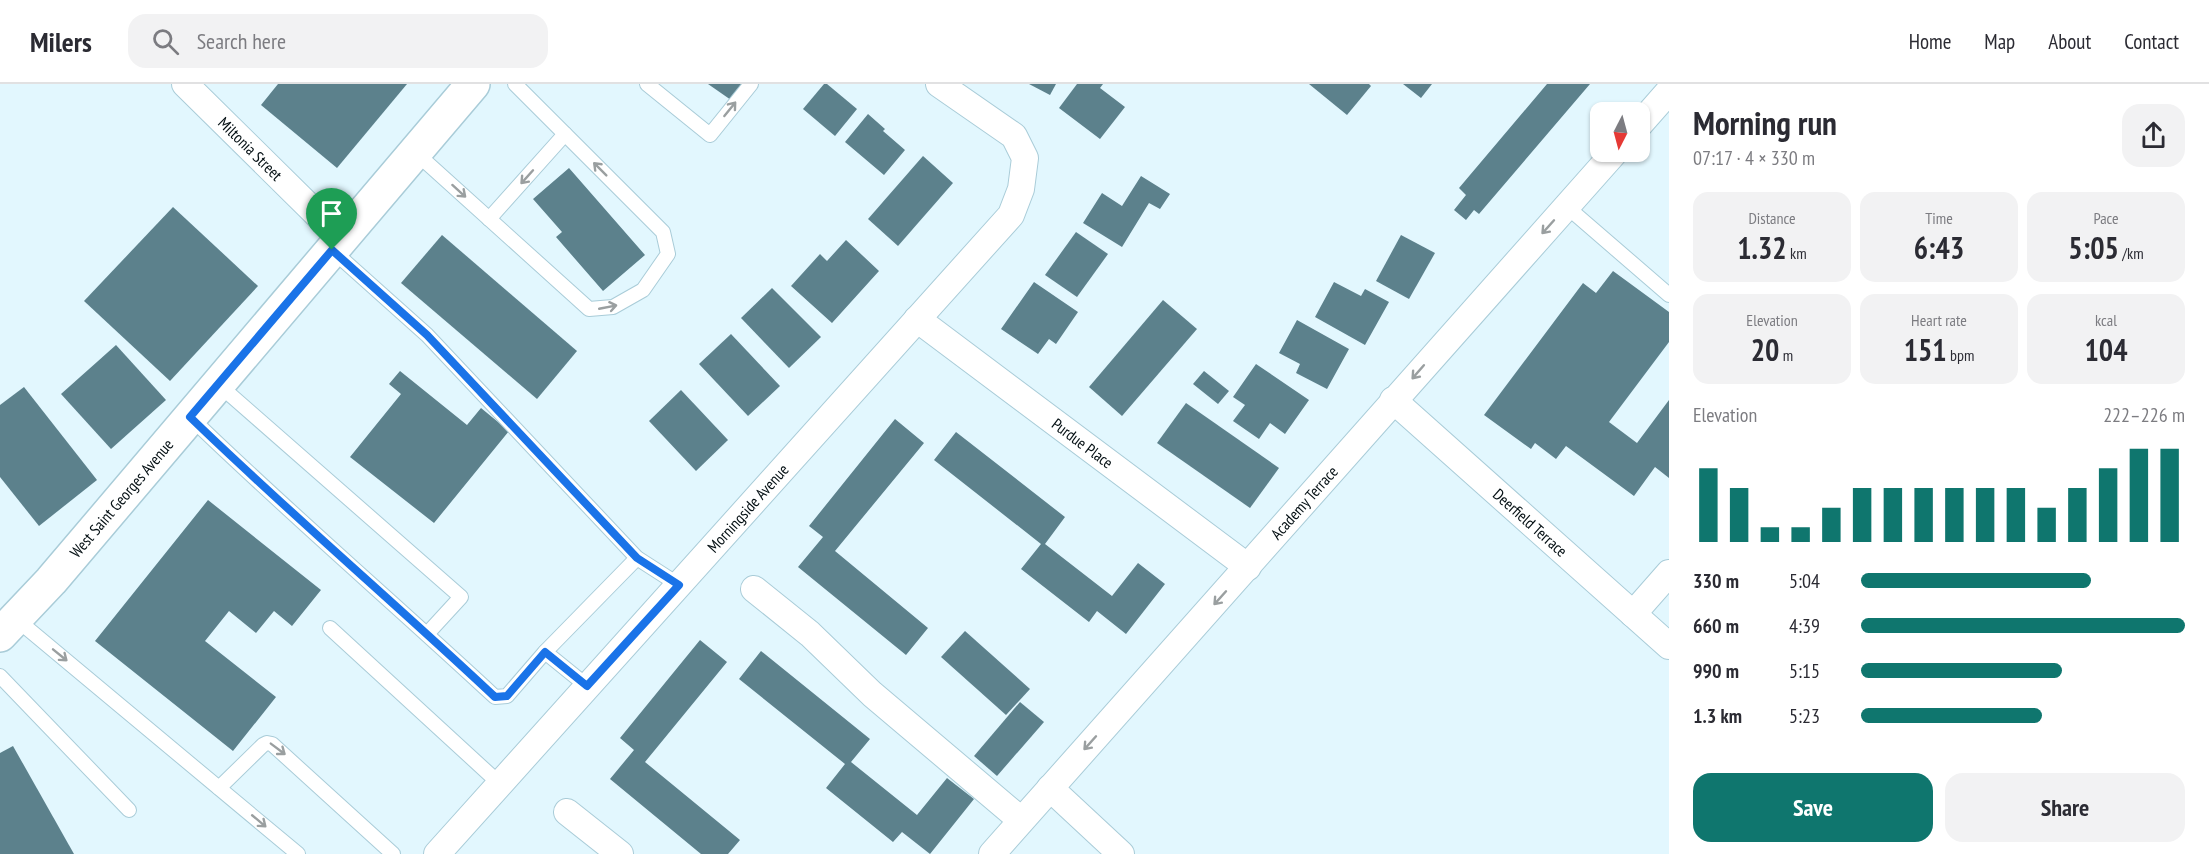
<!DOCTYPE html>
<html lang="en">
<head>
<meta charset="utf-8">
<style>
	body { margin:0; font-family:"PT Sans Narrow",sans-serif; background:#f2f2f3; color:#2b2b33; height:100vh; display:flex; flex-direction:column; font-size:22px; white-space:nowrap }
	* { box-sizing:border-box; margin:0 }
	p { font-size:20px; color:#7c7c81 }
	.icon { flex:none; width:33px; height:33px; fill:none; stroke:currentColor; stroke-width:2; stroke-linecap:round; stroke-linejoin:round }
	.map { position:relative; flex:1; overflow:hidden }
	.details { display:flex; flex-direction:column; background:#fff; width:540px }
	.details>* { flex:none }
	.needle { width:39px; rotate:186deg }
	.controls { position:absolute; left:1590px; top:18px; display:grid; gap:12px }
	.controls a { display:grid; place-items:center; width:60px; height:60px; border-radius:12px; background:#fff; box-shadow:0 2px 4px #0004; font-size:30px }
	.pin { position:absolute; display:grid; place-items:center; width:51px; height:51px; color:#fff; margin:-62px -26px; border-radius:50% 50% 50% 0; rotate:-45deg; box-shadow:0 0 6px #0007 }
	.pin .icon { rotate:45deg }
	.round { display:grid; place-items:center; flex:none; width:63px; height:63px; border-radius:18px; background:#f2f2f3 }
	.headline { display:flex; align-items:center; justify-content:space-between; height:102px; padding:0 24px }
	h1 { font-size:33px; font-weight:700; line-height:45px }
	.stats { display:grid; grid-template-columns:repeat(3,1fr); gap:9px; height:102px; padding:6px 24px }
	.stats div { display:grid; align-content:center; border-radius:15px; background:#f2f2f3; text-align:center }
	.stats b { font-size:30px; font-weight:700 }
	.stats small { font-size:16px; font-weight:400 }
	.stats p { font-size:16px }
	.chart { height:168px; padding:12px 24px }
	.chart p { display:flex; justify-content:space-between }
	.chart svg { width:100%; height:108px; margin-top:6px; stroke:#0f766e; stroke-width:6 }
	.button { display:flex; gap:12px; margin-top:auto; padding:12px 24px }
	.button a { flex:1; height:69px; border-radius:18px; background:#0f766e; color:#fff; font-size:24px; font-weight:700; line-height:69px; text-align:center }
	.button a+a { background:#f2f2f3; color:#2b2b33 }
	ul { padding:0 24px; list-style:none; font-size:20px }
	li { display:grid; grid-template-columns:96px 72px 1fr; align-items:center; height:45px }
	li i { height:15px; border-radius:8px; background:#0f766e }
	header { display:flex; align-items:center; gap:36px; box-sizing:border-box; height:84px; padding:0 30px; background:#fff; border-bottom:2px solid #e1e1e2 }
	header strong { font-size:28px }
	nav { display:flex; gap:33px; margin-inline-start:auto; font-size:21px }
	.search { width:420px; height:54px; background:#f2f2f3; display:flex; align-items:center; gap:15px; box-sizing:border-box; padding:0 21px; border-radius:18px; color:#7c7c81; font-size:22px }
	main { display:flex; flex:1; min-height:0 }
	.map>svg:first-child { display:block }
</style>
</head>
<body>
<header>
<strong>Milers</strong>
<div class="search"><svg class="icon" aria-label="search" viewBox="0 0 24 24"><circle cx="10" cy="10" r="6"/><path d="M15 15l6 6"/></svg>Search here</div>
<nav><a>Home</a><a>Map</a><a>About</a><a>Contact</a></nav>
</header>
<main>
<div class="map">
<svg width="1669" height="770" viewBox="0 0 1669 770">
	<rect width="100%" height="100%" fill="#e2f7fe"/>
	<!-- building -->
	<g fill="#5c818c">
		<path d="M278,0H407L337,84L261,21Z"/>
		<path d="M708,0H743L731,16Z"/>
		<path d="M824,0H827L857,25L835,52L803,25Z"/>
		<path d="M1029,0H1056L1050,11Z"/>
		<path d="M1077,0H1103L1100,4L1125,23L1100,55L1059,24Z"/>
		<path d="M1309,0H1369L1371,2L1347,31Z"/>
		<path d="M1403,0H1432L1421,14Z"/>
		<path d="M1547,0H1590L1479,130L1474,126L1466,136L1454,126L1466,111L1459,104Z"/>
		<path d="M868,30L885,45L883,47L905,66L884,91L845,58Z"/>
		<path d="M923,72L953,99L898,162L868,135Z"/>
		<path d="M569,84L645,171L603,207L556,153L562,148L533,115Z"/>
		<path d="M1141,92L1170,110L1160,125L1149,119L1122,163L1083,139L1102,109L1122,122Z"/>
		<path d="M173,123L258,202L170,297L84,217Z"/>
		<path d="M1076,148L1108,170L1077,213L1045,191Z"/>
		<path d="M442,151L577,267L537,315L401,199Z"/>
		<path d="M1401,151L1435,169L1409,215L1376,197Z"/>
		<path d="M846,156L879,187L832,239L791,202L820,170L827,177Z"/>
		<path d="M1613,187L1669,228V258L1609,338L1637,359L1669,316V394L1655,383L1634,412L1566,362L1556,375L1535,359L1531,365L1484,331L1583,199L1596,209Z"/>
		<path d="M1034,198L1078,228L1056,260L1049,255L1038,270L1001,245Z"/>
		<path d="M1334,198L1361,212L1365,205L1389,218L1365,261L1315,233Z"/>
		<path d="M772,204L821,253L789,284L741,234Z"/>
		<path d="M1163,216L1197,245L1122,332L1089,303Z"/>
		<path d="M1297,236L1349,265L1327,305L1296,289L1300,280L1279,269Z"/>
		<path d="M731,250L780,302L748,332L699,280Z"/>
		<path d="M116,261L166,316L111,365L61,310Z"/>
		<path d="M1256,280L1309,316L1285,350L1270,339L1259,355L1233,337L1245,321L1233,313Z"/>
		<path d="M400,287L467,341L481,324L509,347L434,439L350,373L401,310L389,300Z"/>
		<path d="M1204,287L1229,307L1218,320L1193,300Z"/>
		<path d="M24,303L97,396L39,442L0,393V321Z"/>
		<path d="M681,306L728,356L696,387L649,337Z"/>
		<path d="M1186,319L1279,384L1250,424L1157,359Z"/>
		<path d="M895,335L924,359L835,467L928,544L906,571L798,483L823,453L809,442Z"/>
		<path d="M956,348L1065,433L1045,460L1112,512L1138,479L1165,500L1126,550L1097,527L1089,538L1021,485L1041,460L934,376Z"/>
		<path d="M208,416L321,506L292,542L274,527L256,549L229,527L205,557L276,613L233,667L95,557Z"/>
		<path d="M965,547L1030,605L1006,631L941,573Z"/>
		<path d="M700,556L727,578L645,678L740,756L728,770H701L610,695L634,666L620,654Z"/>
		<path d="M761,567L870,655L851,678L917,731L947,694L974,715L930,770L902,748L893,758L826,704L845,680L739,595Z"/>
		<path d="M1020,618L1044,638L997,692L974,672Z"/>
		<path d="M13,662L74,770H0V669Z"/>
	</g>
	<g fill="none" stroke-linecap="round" stroke-linejoin="round">
		<defs>
			<g id="lane">
				<path d="M647,0L710,51L751,0"/>
				<path d="M415,68L589,225L613,223L643,206L668,170L663,148L515,0"/>
				<path d="M1566,122L1669,211"/>
				<path d="M489,135L565,50"/>
				<path d="M332,166L427,251L637,474L679,501"/>
				<path d="M218,300L461,513L427,550"/>
				<path d="M190,333C289,429 394,519 495,613L507,612L545,568L587,602"/>
				<path d="M15,534L298,770"/>
				<path d="M330,544L500,700"/>
				<path d="M545,568L637,474"/>
				<path d="M0,592L129,726"/>
				<path d="M219,704L263,661L267,659L272,660L393,770"/>
			</g>
			<g id="street">
				<path id="s1" d="M185,0L342,155"/>
				<path d="M1640,40L1669,7"/>
				<path id="s2" d="M917,235L1248,483"/>
				<path id="s3" d="M1393,316L1669,562"/>
				<path d="M754,505L810,550L872,610L1021,736"/>
				<path d="M1633,530L1669,489"/>
				<path d="M1050,704L1121,770"/>
				<path d="M567,728L620,770"/>
				<path id="s4" d="M437,770L1011,131L1021,105L1025,74L1014,52L939,0"/>
				<path id="s5" d="M992,770L1615,68"/>
			</g>
			<g id="secondary">
				<path id="s6" d="M0,551L51,497L473,0"/>
			</g>
		</defs>
		<!-- lane casing -->
		<use href="#lane" stroke="#a9ccd8" stroke-width="16"/>
		<!-- street casing -->
		<use href="#street" stroke="#a9ccd8" stroke-width="28"/>
		<!-- secondary casing -->
		<use href="#secondary" stroke="#a9ccd8" stroke-width="36"/>
		<!-- lane -->
		<use href="#lane" stroke="#fff" stroke-width="14"/>
		<!-- street -->
		<use href="#street" stroke="#fff" stroke-width="26"/>
		<!-- secondary -->
		<use href="#secondary" stroke="#fff" stroke-width="33"/>
	</g>
	<!-- one-way arrows -->
	<defs><path id="oneway-shaft" d="M-6 0H5M1.5-3L5.5 0L1.5 3" fill="none" stroke-width="1.6" stroke-linecap="round" stroke-linejoin="round" transform="scale(1.5)"/></defs>
	<g stroke="#9a9fa0">
		<use href="#oneway-shaft" transform="translate(730 25) rotate(-51)"/>
		<use href="#oneway-shaft" transform="translate(600 85) rotate(-135)"/>
		<use href="#oneway-shaft" transform="translate(527 93) rotate(132)"/>
		<use href="#oneway-shaft" transform="translate(459 107) rotate(42)"/>
		<use href="#oneway-shaft" transform="translate(1548 143) rotate(132)"/>
		<use href="#oneway-shaft" transform="translate(608 223) rotate(-11)"/>
		<use href="#oneway-shaft" transform="translate(1418 288) rotate(131)"/>
		<use href="#oneway-shaft" transform="translate(1220 514) rotate(132)"/>
		<use href="#oneway-shaft" transform="translate(60 571) rotate(39)"/>
		<use href="#oneway-shaft" transform="translate(1090 659) rotate(132)"/>
		<use href="#oneway-shaft" transform="translate(278 665) rotate(37)"/>
		<use href="#oneway-shaft" transform="translate(259 737) rotate(40)"/>
	</g>
	<g fill="none" stroke-linecap="round" stroke-linejoin="round">
		<defs>
			<path id="route" d="M332,166L427,251L637,474L679,501L587,602L545,568L507,612L495,613C394,518 289,429 190,333Z"/>
		</defs>
		<!-- route casing -->
		<use href="#route" stroke="#fff" stroke-width="12"/>
		<!-- route -->
		<use href="#route" stroke="#1a73e8" stroke-width="8"/>
	</g>
	<g text-anchor="middle" dominant-baseline="central" stroke-width="4.5" stroke-linejoin="round" paint-order="stroke">
		<!-- street labels -->
		<g font-size="16" fill="#030e12" stroke="#fff">
			<text stroke="none"><textPath href="#s1" startOffset="92">Miltonia Street</textPath></text>
			<text stroke="none"><textPath href="#s2" startOffset="207">Purdue Place</textPath></text>
			<text stroke="none"><textPath href="#s6" startOffset="183">West Saint Georges Avenue</textPath></text>
			<text stroke="none"><textPath href="#s5" startOffset="470">Academy Terrace</textPath></text>
			<text stroke="none"><textPath href="#s4" startOffset="465">Morningside Avenue</textPath></text>
			<text stroke="none"><textPath href="#s3" startOffset="184">Deerfield Terrace</textPath></text>
		</g>
	</g>
</svg>
<div class="controls">
<a><svg class="needle" viewBox="-14 -14 28 28"><path d="M0-13l5 13h-10z" fill="#e53935"/><path d="M0 13l5-13h-10z" fill="#7c7c81"/></svg></a>
</div>
<div class="pin" style="left:332px;top:166px;background:#1e9e55"><svg class="icon" aria-label="arrive" viewBox="0 0 24 24"><path d="M6 21V4h12l-3 4 3 4H6"/></svg></div>
</div>
<section class="details">
<div class="headline"><div><h1>Morning run</h1><p>07:17 · 4 × 330 m</p></div><a class="round"><svg class="icon" aria-label="share" viewBox="0 0 24 24"><path d="M12 15V3M7 8l5-5 5 5M5 13v7h14v-7"/></svg></a></div>
<div class="stats">
<div><p>Distance</p><b>1.32<small> km</small></b></div>
<div><p>Time</p><b>6:43</b></div>
<div><p>Pace</p><b>5:05<small> /km</small></b></div>
</div>
<div class="stats">
<div><p>Elevation</p><b>20<small> m</small></b></div>
<div><p>Heart rate</p><b>151<small> bpm</small></b></div>
<div><p>kcal</p><b>104</b></div>
</div>
<div class="chart"><p><span>Elevation</span>222–226 m</p>
<svg viewBox="0 0 160 44" preserveAspectRatio="none"><path d="M5 44V14M15 44V22M25 44V38M35 44V38M45 44V30M55 44V22M65 44V22M75 44V22M85 44V22M95 44V22M105 44V22M115 44V30M125 44V22M135 44V14M145 44V6M155 44V6"/></svg>
</div>
<ul>
<li><b>330 m</b>5:04<i style="width:71%"></i></li>
<li><b>660 m</b>4:39<i style="width:100%"></i></li>
<li><b>990 m</b>5:15<i style="width:62%"></i></li>
<li><b>1.3 km</b>5:23<i style="width:56%"></i></li>
</ul>
<div class="button"><a>Save</a><a>Share</a></div>
</section>
</main>
</body>
</html>
